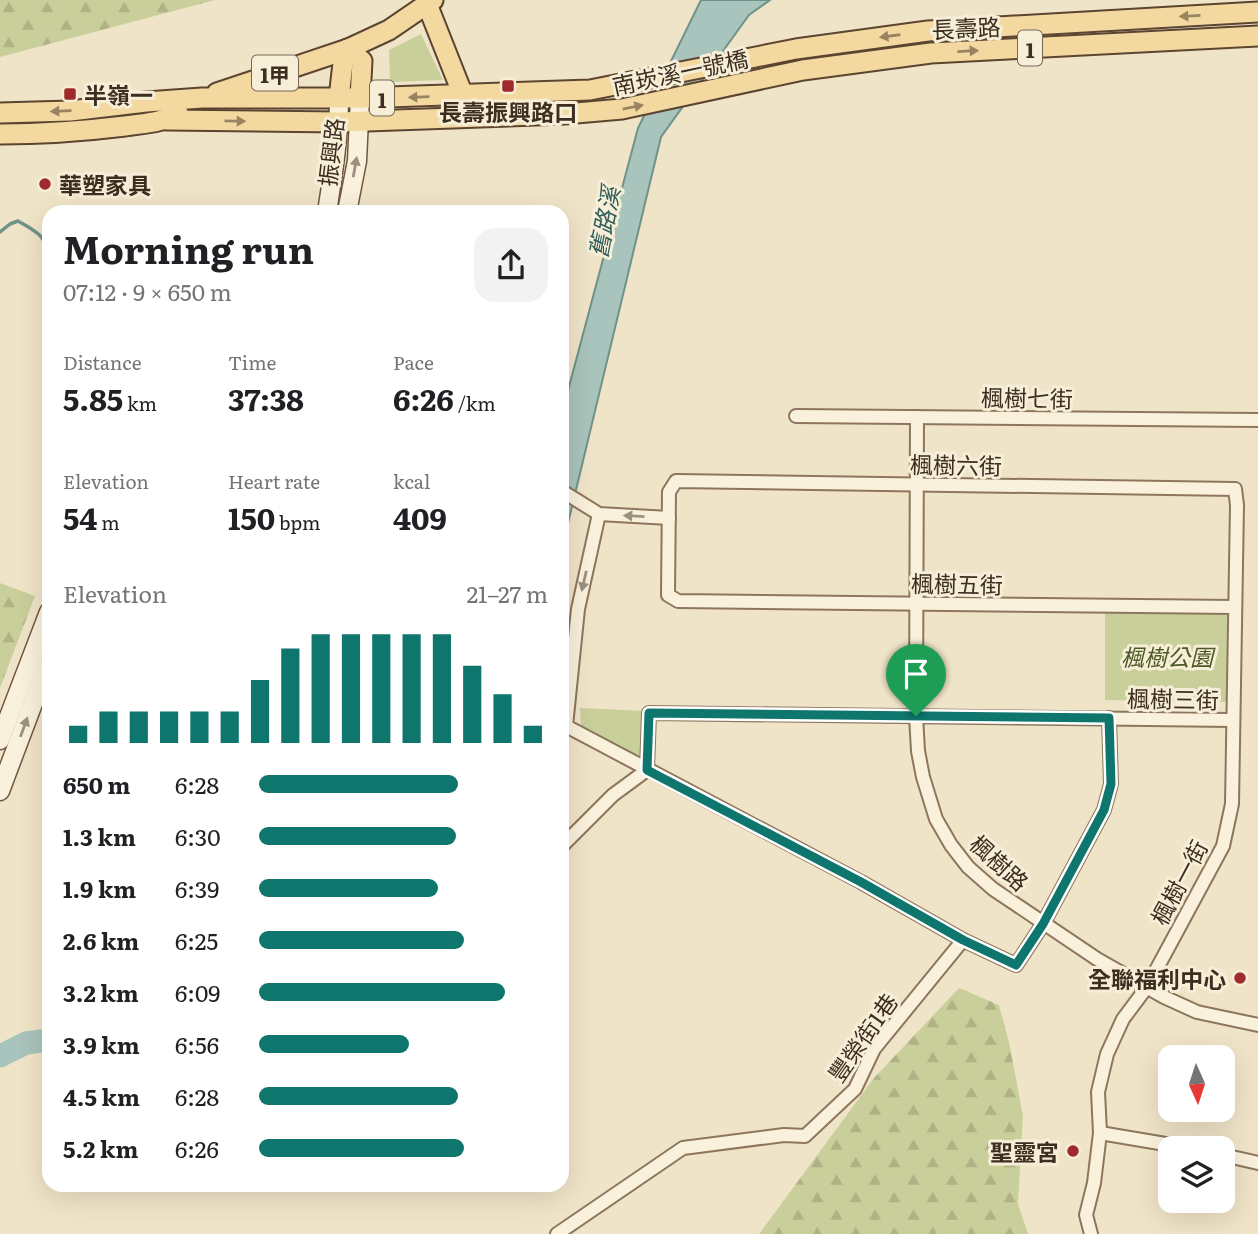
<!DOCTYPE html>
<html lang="en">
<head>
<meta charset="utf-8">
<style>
	body { margin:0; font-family:Literata,"Noto Sans TC",serif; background:#f2f2f2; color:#202124; height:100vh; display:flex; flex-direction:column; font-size:26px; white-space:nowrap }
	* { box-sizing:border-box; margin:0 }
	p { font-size:23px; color:#757577 }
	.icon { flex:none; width:38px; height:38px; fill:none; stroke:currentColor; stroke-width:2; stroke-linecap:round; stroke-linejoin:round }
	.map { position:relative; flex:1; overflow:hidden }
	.side { position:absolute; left:42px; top:205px; width:527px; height:987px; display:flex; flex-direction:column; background:#fff; border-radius:21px; box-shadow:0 7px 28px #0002 }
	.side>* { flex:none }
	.needle { width:46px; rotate:177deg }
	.controls { position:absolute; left:1158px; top:1045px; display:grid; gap:14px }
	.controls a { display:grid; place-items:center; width:77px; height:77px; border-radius:14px; background:#fff; box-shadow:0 7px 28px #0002; font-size:35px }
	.pin { position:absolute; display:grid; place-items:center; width:60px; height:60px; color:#fff; margin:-72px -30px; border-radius:50% 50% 50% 0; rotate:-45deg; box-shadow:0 0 7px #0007 }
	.pin .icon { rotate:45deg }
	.round { display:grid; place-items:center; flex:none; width:74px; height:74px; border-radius:21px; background:#f2f2f2 }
	.head { display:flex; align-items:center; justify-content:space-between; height:119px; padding:0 21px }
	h1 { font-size:38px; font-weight:700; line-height:52px }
	.metrics { display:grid; grid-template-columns:repeat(3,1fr); gap:10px; height:119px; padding:7px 21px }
	.metrics div { display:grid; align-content:center }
	.metrics b { font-size:30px; font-weight:700 }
	.metrics small { font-size:19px; font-weight:400 }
	.metrics p { font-size:19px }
	.chart { height:196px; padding:14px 21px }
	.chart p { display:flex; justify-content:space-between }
	.chart svg { width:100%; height:126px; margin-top:7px; stroke:#0f766e; stroke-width:6 }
	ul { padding:0 21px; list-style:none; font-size:23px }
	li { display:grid; grid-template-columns:112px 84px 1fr; align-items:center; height:52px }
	li i { height:18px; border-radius:9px; background:#0f766e }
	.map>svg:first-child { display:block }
</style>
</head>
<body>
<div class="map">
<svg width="1258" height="1234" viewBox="0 0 1258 1234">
	<defs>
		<pattern id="forest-firs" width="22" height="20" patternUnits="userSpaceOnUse" patternTransform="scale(1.75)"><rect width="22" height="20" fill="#c9cf9b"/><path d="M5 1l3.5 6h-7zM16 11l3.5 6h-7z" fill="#aeb285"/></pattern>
	</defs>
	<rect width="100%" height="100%" fill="#f0e4c8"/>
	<!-- green -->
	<g fill="#c9cf9b">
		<path d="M421,34L443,80L390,82L389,50Z"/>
		<path d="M1105,610L1229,612L1228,702L1105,700Z"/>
		<path d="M580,708L646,711L644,768L581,731Z"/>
	</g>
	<!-- forest -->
	<g fill="url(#forest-firs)">
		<path d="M0,0H215L0,57Z"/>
		<path d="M0,583L35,596L0,688Z"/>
		<path d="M959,988L999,1005L1009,1042L1023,1116L1018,1204L1028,1234H759L874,1078Z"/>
	</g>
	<!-- water -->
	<path fill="#a9c4bc" stroke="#6f938a" stroke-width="2" d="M701,0H770L749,15L661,137L562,548V413L638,128Z"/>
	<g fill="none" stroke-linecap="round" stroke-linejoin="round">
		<!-- stream -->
		<path stroke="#6f938a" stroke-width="3.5" d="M0,232L10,224L18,221C38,232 48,237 49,261"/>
		<!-- river -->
		<path stroke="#a9c4bc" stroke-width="23" d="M0,1056L26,1043L49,1040"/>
		<defs>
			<g id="street">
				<path d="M796,416L1258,420"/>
				<path d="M917,417L916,716L918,751L923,777L936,819L951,845L968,867L993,889L1097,959L1164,997L1197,1012L1258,1025"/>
				<path d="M562,491L599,514L669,518"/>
				<path d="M599,514L578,609L566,726L861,882L963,940L1016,965L1043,924L1104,810L1111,784L1109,718"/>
				<path d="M562,846L613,795L647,770L649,713L1233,720"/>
				<path d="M1100,1133L1189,1148"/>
				<path d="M1223,1155L1258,1163"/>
				<path d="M557,1234L683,1148L784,1135L805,1136L855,1089L874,1049L963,940"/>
				<path d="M1091,1234L1086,1215L1094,1183L1100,1133L1098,1092L1107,1054L1123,1019L1147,987L1223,846L1232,804L1237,505L1235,489L676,481L669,492L668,595L678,601L1235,607"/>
			</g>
			<g id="secondary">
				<path d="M327,212C333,174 339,137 339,98"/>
				<path d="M347,212L357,161L360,98"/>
				<path d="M0,740L49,612"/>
				<path d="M0,791L49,661"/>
			</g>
			<g id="primary">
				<path d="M427,4L463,95"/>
				<path d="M348,49L362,61L360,98"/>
				<path d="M217,93L348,49L389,30L433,0"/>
				<path d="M339,98L343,63L348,49"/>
				<path d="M0,113L70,111L146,102L202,98H360L590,90L796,49L928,31L1258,12"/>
				<path d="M166,120L339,122L565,114L622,109L803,70L931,53L1258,36"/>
				<path d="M0,134C42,134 84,131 125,126C144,123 162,123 178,113"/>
			</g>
		</defs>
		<!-- street casing -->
		<use href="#street" stroke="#8d765c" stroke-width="16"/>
		<!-- secondary casing -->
		<use href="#secondary" stroke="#6f573f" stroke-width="21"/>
		<!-- primary casing -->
		<use href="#primary" stroke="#5b4430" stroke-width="23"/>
		<!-- street -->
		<use href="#street" stroke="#faf1dc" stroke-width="12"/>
		<!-- secondary -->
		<use href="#secondary" stroke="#faf1dc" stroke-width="18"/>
		<!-- primary -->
		<use href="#primary" stroke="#f3d9a0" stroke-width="19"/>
	</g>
	<!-- one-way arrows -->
	<defs><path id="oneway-solid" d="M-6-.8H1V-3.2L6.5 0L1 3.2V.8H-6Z" transform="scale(1.75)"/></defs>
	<g fill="#988460">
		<use href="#oneway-solid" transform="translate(1190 16) rotate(177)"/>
		<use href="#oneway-solid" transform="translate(890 36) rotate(172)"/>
		<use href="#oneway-solid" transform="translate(968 51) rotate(-3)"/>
		<use href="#oneway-solid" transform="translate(419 97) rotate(178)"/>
		<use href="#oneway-solid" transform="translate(633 107) rotate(-12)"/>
		<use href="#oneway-solid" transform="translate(61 111) rotate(178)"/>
		<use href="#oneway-solid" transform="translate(235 121) rotate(1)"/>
	</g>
	<g fill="#9c907e">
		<use href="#oneway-solid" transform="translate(355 167) rotate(-80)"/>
		<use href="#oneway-solid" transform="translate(634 516) rotate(-177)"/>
		<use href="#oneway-solid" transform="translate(584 581) rotate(103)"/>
		<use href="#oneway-solid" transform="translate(24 727) rotate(-70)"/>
	</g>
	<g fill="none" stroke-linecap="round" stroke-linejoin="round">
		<defs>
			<path id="route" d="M649,713L1109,718L1111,784L1104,810L1043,924L1016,965L963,940L861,882L647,770Z"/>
		</defs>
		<!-- route casing -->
		<use href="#route" stroke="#fff" stroke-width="14"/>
		<!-- route -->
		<use href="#route" stroke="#0f766e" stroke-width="9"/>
	</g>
	<!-- markers -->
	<g fill="#9e2a2b" stroke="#f7eed8" stroke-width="2.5">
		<rect x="501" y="79" width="14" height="14" rx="3.5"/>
		<rect x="63" y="87" width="14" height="14" rx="3.5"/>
		<circle cx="45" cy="184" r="7"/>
		<circle cx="1240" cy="978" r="7"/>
		<circle cx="1073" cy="1151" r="7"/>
	</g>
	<g text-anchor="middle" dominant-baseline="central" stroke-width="6" stroke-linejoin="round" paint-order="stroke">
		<!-- shield labels -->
		<g fill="#f7eed8" stroke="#756857" stroke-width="2">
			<rect x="1018" y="30.5" width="24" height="35" rx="5"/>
			<rect x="252" y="55.5" width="46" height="35" rx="5"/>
			<rect x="370" y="80.5" width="24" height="35" rx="5"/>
		</g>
		<g font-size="21" font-weight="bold" fill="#3d2e20">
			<text x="1030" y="48">1</text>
			<text x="275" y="73">1甲</text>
			<text x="382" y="98">1</text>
		</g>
		<!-- street labels -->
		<g font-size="23" fill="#3d2e20" stroke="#f7eed8">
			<text transform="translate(966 27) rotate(-3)">長壽路</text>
			<text transform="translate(680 71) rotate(-12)">南崁溪一號橋</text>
			<text transform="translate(330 152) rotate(-83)">振興路</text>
			<text transform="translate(1027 397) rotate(1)">楓樹七街</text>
			<text transform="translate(956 464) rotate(1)">楓樹六街</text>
			<text transform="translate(957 583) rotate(1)">楓樹五街</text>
			<text transform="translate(1173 698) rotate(1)">楓樹三街</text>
			<text transform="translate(1000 862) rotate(42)">楓樹路</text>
			<text transform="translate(1178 882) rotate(-62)">楓樹一街</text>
			<text transform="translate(862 1037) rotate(-55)">豐榮街1巷</text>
		</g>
		<!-- poi labels -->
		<g font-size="23" font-weight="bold" fill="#3d2e20" stroke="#f7eed8" text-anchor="start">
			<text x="84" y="94">半嶺一</text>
			<text x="508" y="111" text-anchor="middle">長壽振興路口</text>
			<text x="59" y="184">華塑家具</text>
			<text x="1226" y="978" text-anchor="end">全聯福利中心</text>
			<text x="1059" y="1151" text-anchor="end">聖靈宮</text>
		</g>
		<!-- park labels -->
		<g font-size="23" font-style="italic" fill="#4d5a26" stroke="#f7eed8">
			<text x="1167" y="656">楓樹公園</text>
		</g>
		<!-- water labels -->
		<g font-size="24" font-style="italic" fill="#2f5d5a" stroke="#f7eed8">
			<text transform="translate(603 222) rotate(-79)">舊路溪</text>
		</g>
	</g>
</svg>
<div class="controls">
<a><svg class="needle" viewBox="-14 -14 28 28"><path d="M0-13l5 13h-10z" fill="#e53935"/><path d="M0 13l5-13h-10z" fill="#757577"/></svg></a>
<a><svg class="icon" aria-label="layers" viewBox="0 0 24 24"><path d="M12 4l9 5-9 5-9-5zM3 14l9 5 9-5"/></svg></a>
</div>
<div class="pin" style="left:916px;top:716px;background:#1e9e55"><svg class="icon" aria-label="arrive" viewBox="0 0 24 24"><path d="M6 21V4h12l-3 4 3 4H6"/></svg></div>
<section class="side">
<div class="head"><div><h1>Morning run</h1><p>07:12 · 9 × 650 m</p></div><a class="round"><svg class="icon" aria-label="share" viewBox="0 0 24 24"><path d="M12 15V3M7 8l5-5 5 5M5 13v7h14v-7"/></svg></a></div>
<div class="metrics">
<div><p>Distance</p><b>5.85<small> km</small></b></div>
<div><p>Time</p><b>37:38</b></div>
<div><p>Pace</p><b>6:26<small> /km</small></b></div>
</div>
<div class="metrics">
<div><p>Elevation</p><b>54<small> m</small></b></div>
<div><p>Heart rate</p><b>150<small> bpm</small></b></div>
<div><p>kcal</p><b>409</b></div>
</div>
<div class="chart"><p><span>Elevation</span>21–27 m</p>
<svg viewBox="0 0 160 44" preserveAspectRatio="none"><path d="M5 44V38M15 44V33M25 44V33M35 44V33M45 44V33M55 44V33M65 44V22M75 44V11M85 44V6M95 44V6M105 44V6M115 44V6M125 44V6M135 44V17M145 44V27M155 44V38"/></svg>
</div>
<ul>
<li><b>650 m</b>6:28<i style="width:69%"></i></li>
<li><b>1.3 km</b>6:30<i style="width:68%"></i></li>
<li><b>1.9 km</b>6:39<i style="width:62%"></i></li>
<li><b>2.6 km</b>6:25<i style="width:71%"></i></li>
<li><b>3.2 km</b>6:09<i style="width:85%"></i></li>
<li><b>3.9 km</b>6:56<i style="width:52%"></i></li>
<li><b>4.5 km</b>6:28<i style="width:69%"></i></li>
<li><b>5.2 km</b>6:26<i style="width:71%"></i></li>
</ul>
</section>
</div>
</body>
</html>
